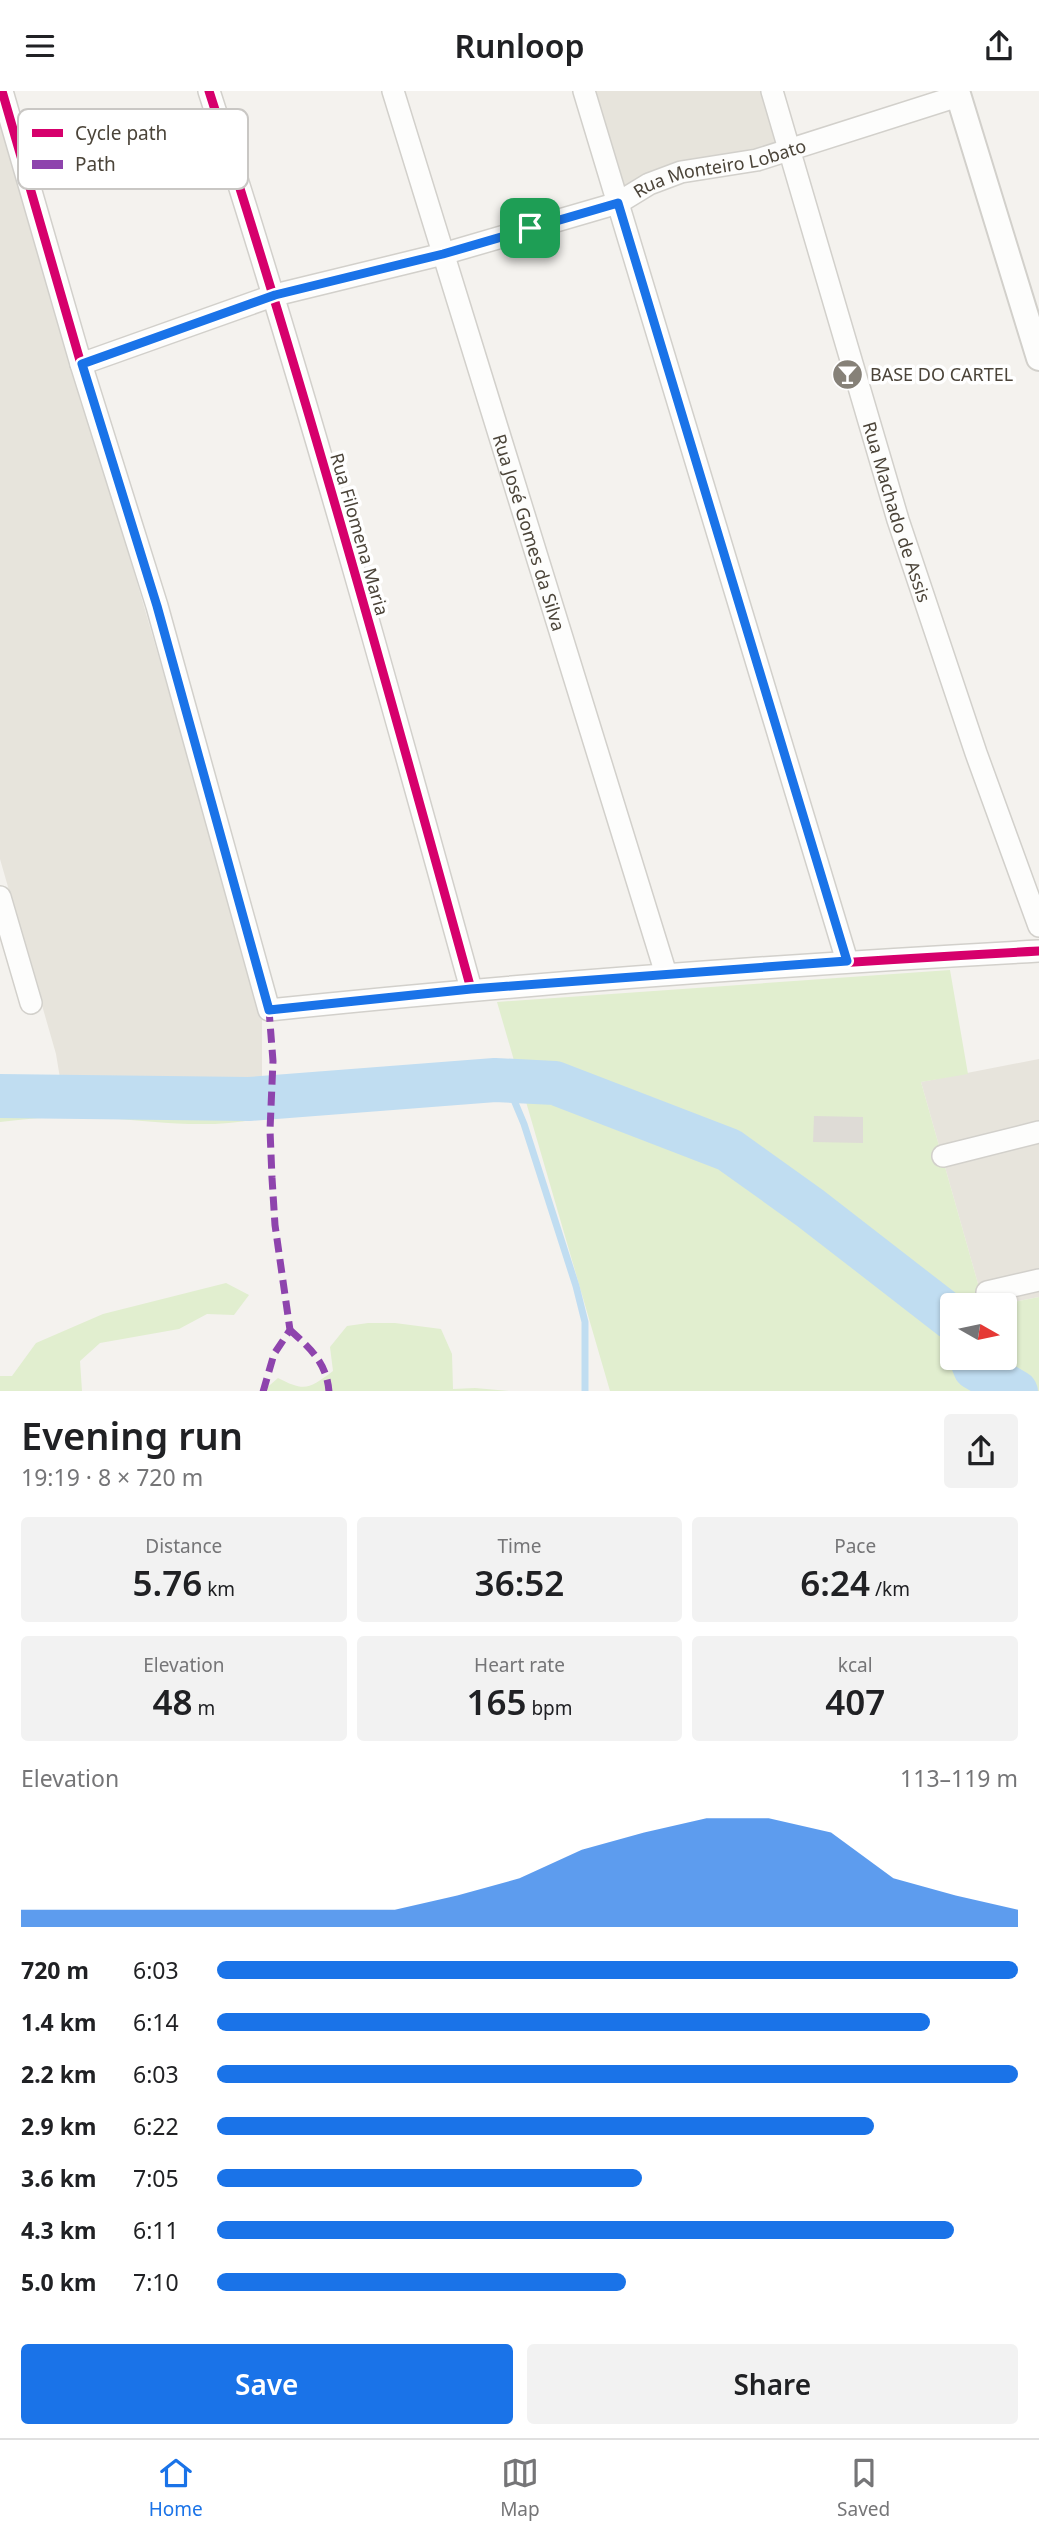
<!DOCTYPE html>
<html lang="en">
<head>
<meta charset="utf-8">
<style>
	body { margin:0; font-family:"Noto Sans",sans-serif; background:#f2f2f2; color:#202124; height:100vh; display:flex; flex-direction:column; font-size:26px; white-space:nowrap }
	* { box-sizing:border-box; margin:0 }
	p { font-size:23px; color:#757577 }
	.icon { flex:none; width:38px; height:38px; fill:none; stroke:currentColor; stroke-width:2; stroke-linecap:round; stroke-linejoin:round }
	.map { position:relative; height:1300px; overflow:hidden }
	.panel { display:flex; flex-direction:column; background:#fff; flex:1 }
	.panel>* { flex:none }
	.needle { width:46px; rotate:99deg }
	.fabs { position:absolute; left:940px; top:1202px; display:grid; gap:14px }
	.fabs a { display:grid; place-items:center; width:77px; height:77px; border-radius:7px; background:#fff; box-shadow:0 2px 5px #0004; font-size:35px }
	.pin { position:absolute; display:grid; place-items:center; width:60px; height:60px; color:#fff; margin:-30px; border-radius:14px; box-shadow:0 4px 10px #0006 }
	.round { display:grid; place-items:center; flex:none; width:74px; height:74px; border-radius:7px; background:#f2f2f2 }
	.headline { display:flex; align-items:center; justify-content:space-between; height:119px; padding:0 21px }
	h1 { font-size:38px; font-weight:600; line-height:52px }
	.figures { display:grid; grid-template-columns:repeat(3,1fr); gap:10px; height:119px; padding:7px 21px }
	.figures div { display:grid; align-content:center; border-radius:7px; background:#f2f2f2; text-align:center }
	.figures b { font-size:35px; font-weight:600 }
	.figures small { font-size:19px; font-weight:400 }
	.figures p { font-size:19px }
	.chart { height:196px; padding:14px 21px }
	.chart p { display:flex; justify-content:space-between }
	.chart svg { width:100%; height:126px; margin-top:7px; fill:#1a73e8; opacity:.7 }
	.cta { display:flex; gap:14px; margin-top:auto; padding:14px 21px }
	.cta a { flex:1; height:80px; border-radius:7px; background:#1a73e8; color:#fff; font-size:28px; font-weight:600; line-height:80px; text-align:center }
	.cta a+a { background:#f2f2f2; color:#202124 }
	ul { padding:0 21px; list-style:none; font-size:23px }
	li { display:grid; grid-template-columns:112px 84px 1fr; align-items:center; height:52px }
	li i { height:18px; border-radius:9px; background:#1a73e8 }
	header { display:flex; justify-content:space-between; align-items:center; height:91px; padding:0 21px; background:#fff; font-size:32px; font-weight:600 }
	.tab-bar { display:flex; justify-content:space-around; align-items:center; height:98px; border-top:2px solid #e0e0e0; background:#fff; font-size:19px; color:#757577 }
	.tab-bar a { display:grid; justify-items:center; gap:4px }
	.tab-bar .selected { color:#1a73e8 }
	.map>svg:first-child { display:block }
</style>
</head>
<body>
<header><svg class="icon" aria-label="menu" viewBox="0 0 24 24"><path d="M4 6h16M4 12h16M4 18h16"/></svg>Runloop<svg class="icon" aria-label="share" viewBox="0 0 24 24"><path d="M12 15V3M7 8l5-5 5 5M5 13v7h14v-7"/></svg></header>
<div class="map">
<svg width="1039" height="1301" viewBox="0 0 1039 1301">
	<rect width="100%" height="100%" fill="#f4f2ee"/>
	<!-- residential -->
	<g fill="#e7e4dc">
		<path d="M589,0H766L783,54L621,103Z"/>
		<path d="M0,18L262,923V989L221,995L190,989L60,987L56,963L0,768Z"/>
		<path d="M1039,968V1206L998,1214H984L921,991Z"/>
	</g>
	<!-- green -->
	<g fill="#e1eecf">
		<path d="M950,879L968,983L921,991L984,1214H952V1267H1004V1214H998L1039,1206V1300H610L497,911Z"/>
		<path d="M0,987L190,989L221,995L262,989L260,1027C209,1039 155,1030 103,1027C68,1024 34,1027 0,1031Z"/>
		<path d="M226,1192L249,1204L234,1224L207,1223L179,1238L100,1252L80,1270L82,1300H0V1285H12L36,1252L103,1223Z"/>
		<path d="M368,1232H395L441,1238L452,1263L453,1298L475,1297L509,1300H263L278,1287C305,1301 309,1298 333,1280L330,1256L347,1235Z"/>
	</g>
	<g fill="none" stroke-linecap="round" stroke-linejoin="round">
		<!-- stream -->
		<path stroke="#c0ddf1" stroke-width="7" d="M506,990L524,1033L576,1195L585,1231V1301"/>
		<!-- river -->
		<g stroke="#c0ddf1" stroke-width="44">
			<path d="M0,1005L249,1008L495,989L555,992L729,1059L810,1117L952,1227"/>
			<path d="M971,1267L975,1277L1016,1301"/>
		</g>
	</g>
	<!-- building -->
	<path fill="#dedbd6" d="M814,1025L863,1026V1052L813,1051Z"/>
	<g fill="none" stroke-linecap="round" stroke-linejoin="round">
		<defs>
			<g id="minor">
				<path d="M2,0L81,273L157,515L269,919C525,892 782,874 1039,860"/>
				<path d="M209,0C305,297 388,597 471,898"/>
				<path id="s1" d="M393,0L666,883"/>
				<path d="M584,0L847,870"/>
				<path id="s2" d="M772,0L898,429L976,662L1039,835"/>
				<path id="s3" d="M81,273L275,204L443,163L618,112L649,93L681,81L757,69L958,5"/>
				<path d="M0,806L31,912"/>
				<path d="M943,1065L1039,1041"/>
				<path d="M987,1201L1039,1189"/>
			</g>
			<path id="tertiary" d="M957,0L1039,267"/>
		</defs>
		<!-- minor casing -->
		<use href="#minor" stroke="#d2d0cb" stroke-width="24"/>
		<!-- tertiary casing -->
		<use href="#tertiary" stroke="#d2d0cb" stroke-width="28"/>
		<!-- minor -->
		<use href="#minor" stroke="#fdfdfc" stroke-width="21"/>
		<!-- tertiary -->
		<use href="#tertiary" stroke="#fdfdfc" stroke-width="24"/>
		<!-- quiet -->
		<g stroke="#8e44ad" stroke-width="7" stroke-dasharray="14 7" stroke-linecap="butt">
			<path d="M290,1239C310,1257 327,1272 329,1301"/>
			<path d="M263,1301L274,1263L290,1239L275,1134L272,1087L270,1039L273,970L269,919"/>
		</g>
		<defs>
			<g id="cycleway">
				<path d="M2,0L81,273L157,515L269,919C525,892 782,874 1039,860"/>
				<path d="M209,0C305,297 388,597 471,898"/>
			</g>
		</defs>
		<!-- cycleway casing -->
		<use href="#cycleway" stroke="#fff" stroke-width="13"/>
		<!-- cycleway -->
		<use href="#cycleway" stroke="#d6006c" stroke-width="9"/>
	</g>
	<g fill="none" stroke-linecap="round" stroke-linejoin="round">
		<defs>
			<path id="route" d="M618,112L847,870L471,898L269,919L157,515L82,273L275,204L443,163Z"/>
		</defs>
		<!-- route casing -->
		<use href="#route" stroke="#fff" stroke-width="14"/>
		<!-- route -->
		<use href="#route" stroke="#1a73e8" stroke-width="9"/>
	</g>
	<!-- icons -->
	<defs>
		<symbol id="bar-disc" viewBox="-11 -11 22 22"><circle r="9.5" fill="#868178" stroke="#fff"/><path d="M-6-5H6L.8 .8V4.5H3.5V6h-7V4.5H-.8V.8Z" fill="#fff"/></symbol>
	</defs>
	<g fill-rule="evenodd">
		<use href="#bar-disc" x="830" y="266" width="35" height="35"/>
	</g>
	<g text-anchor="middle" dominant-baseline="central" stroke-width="7" stroke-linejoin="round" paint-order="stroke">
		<!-- street labels -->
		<g font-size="18" fill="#4b4439" stroke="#fff">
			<text stroke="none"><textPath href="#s3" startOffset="670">Rua Monteiro Lobato</textPath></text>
			<text stroke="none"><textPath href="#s2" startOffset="439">Rua Machado de Assis</textPath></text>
			<text stroke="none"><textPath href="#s1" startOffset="462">Rua José Gomes da Silva</textPath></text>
			<text transform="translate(360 443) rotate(74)">Rua Filomena Maria</text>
		</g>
		<!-- poi labels -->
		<g font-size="18" fill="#4b4439" stroke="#fff" text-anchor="start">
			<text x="870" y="283">BASE DO CARTEL</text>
		</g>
	</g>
	<!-- legend -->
	<rect x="18" y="18" width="230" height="80" rx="10" fill="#fff" stroke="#c9c7c4" stroke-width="2"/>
	<rect x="32" y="38" width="31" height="8" fill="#d6006c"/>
	<rect x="32" y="69" width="31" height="9" fill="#8e44ad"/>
	<g font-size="19" fill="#4b4439">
		<text x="75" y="49">Cycle path</text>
		<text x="75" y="80">Path</text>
	</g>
</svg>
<div class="fabs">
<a><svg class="needle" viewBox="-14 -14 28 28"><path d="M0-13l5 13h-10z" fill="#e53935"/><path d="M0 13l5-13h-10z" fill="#757577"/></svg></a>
</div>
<div class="pin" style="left:530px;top:137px;background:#1e9e55"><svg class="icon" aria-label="arrive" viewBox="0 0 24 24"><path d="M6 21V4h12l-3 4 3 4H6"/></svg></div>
</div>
<section class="panel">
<div class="headline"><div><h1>Evening run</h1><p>19:19 · 8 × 720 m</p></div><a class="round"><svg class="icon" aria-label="share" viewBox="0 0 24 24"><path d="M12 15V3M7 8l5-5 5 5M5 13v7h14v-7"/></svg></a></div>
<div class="figures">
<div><p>Distance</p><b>5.76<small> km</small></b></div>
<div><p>Time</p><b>36:52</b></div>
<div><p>Pace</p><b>6:24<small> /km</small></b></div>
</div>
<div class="figures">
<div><p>Elevation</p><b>48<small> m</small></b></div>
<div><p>Heart rate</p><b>165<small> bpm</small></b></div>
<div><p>kcal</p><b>407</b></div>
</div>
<div class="chart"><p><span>Elevation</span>113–119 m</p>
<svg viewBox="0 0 160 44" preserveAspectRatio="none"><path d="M0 44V38L10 38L20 38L30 38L40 38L50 38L60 38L70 33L80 27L90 17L100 11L110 6L120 6L130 11L140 27L150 33L160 38V44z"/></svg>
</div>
<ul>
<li><b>720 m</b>6:03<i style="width:100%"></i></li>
<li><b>1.4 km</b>6:14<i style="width:89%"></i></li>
<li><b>2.2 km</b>6:03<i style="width:100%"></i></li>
<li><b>2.9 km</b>6:22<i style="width:82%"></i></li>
<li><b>3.6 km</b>7:05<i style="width:53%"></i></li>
<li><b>4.3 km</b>6:11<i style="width:92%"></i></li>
<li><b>5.0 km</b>7:10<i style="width:51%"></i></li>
</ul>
<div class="cta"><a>Save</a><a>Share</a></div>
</section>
<nav class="tab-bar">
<a class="selected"><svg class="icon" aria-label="home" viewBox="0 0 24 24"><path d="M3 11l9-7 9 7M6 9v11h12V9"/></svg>Home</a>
<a><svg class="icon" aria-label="map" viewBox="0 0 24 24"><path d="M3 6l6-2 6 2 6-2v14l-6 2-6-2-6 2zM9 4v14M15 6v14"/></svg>Map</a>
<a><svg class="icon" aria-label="saved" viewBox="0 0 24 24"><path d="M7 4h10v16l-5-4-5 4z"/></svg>Saved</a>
</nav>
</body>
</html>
